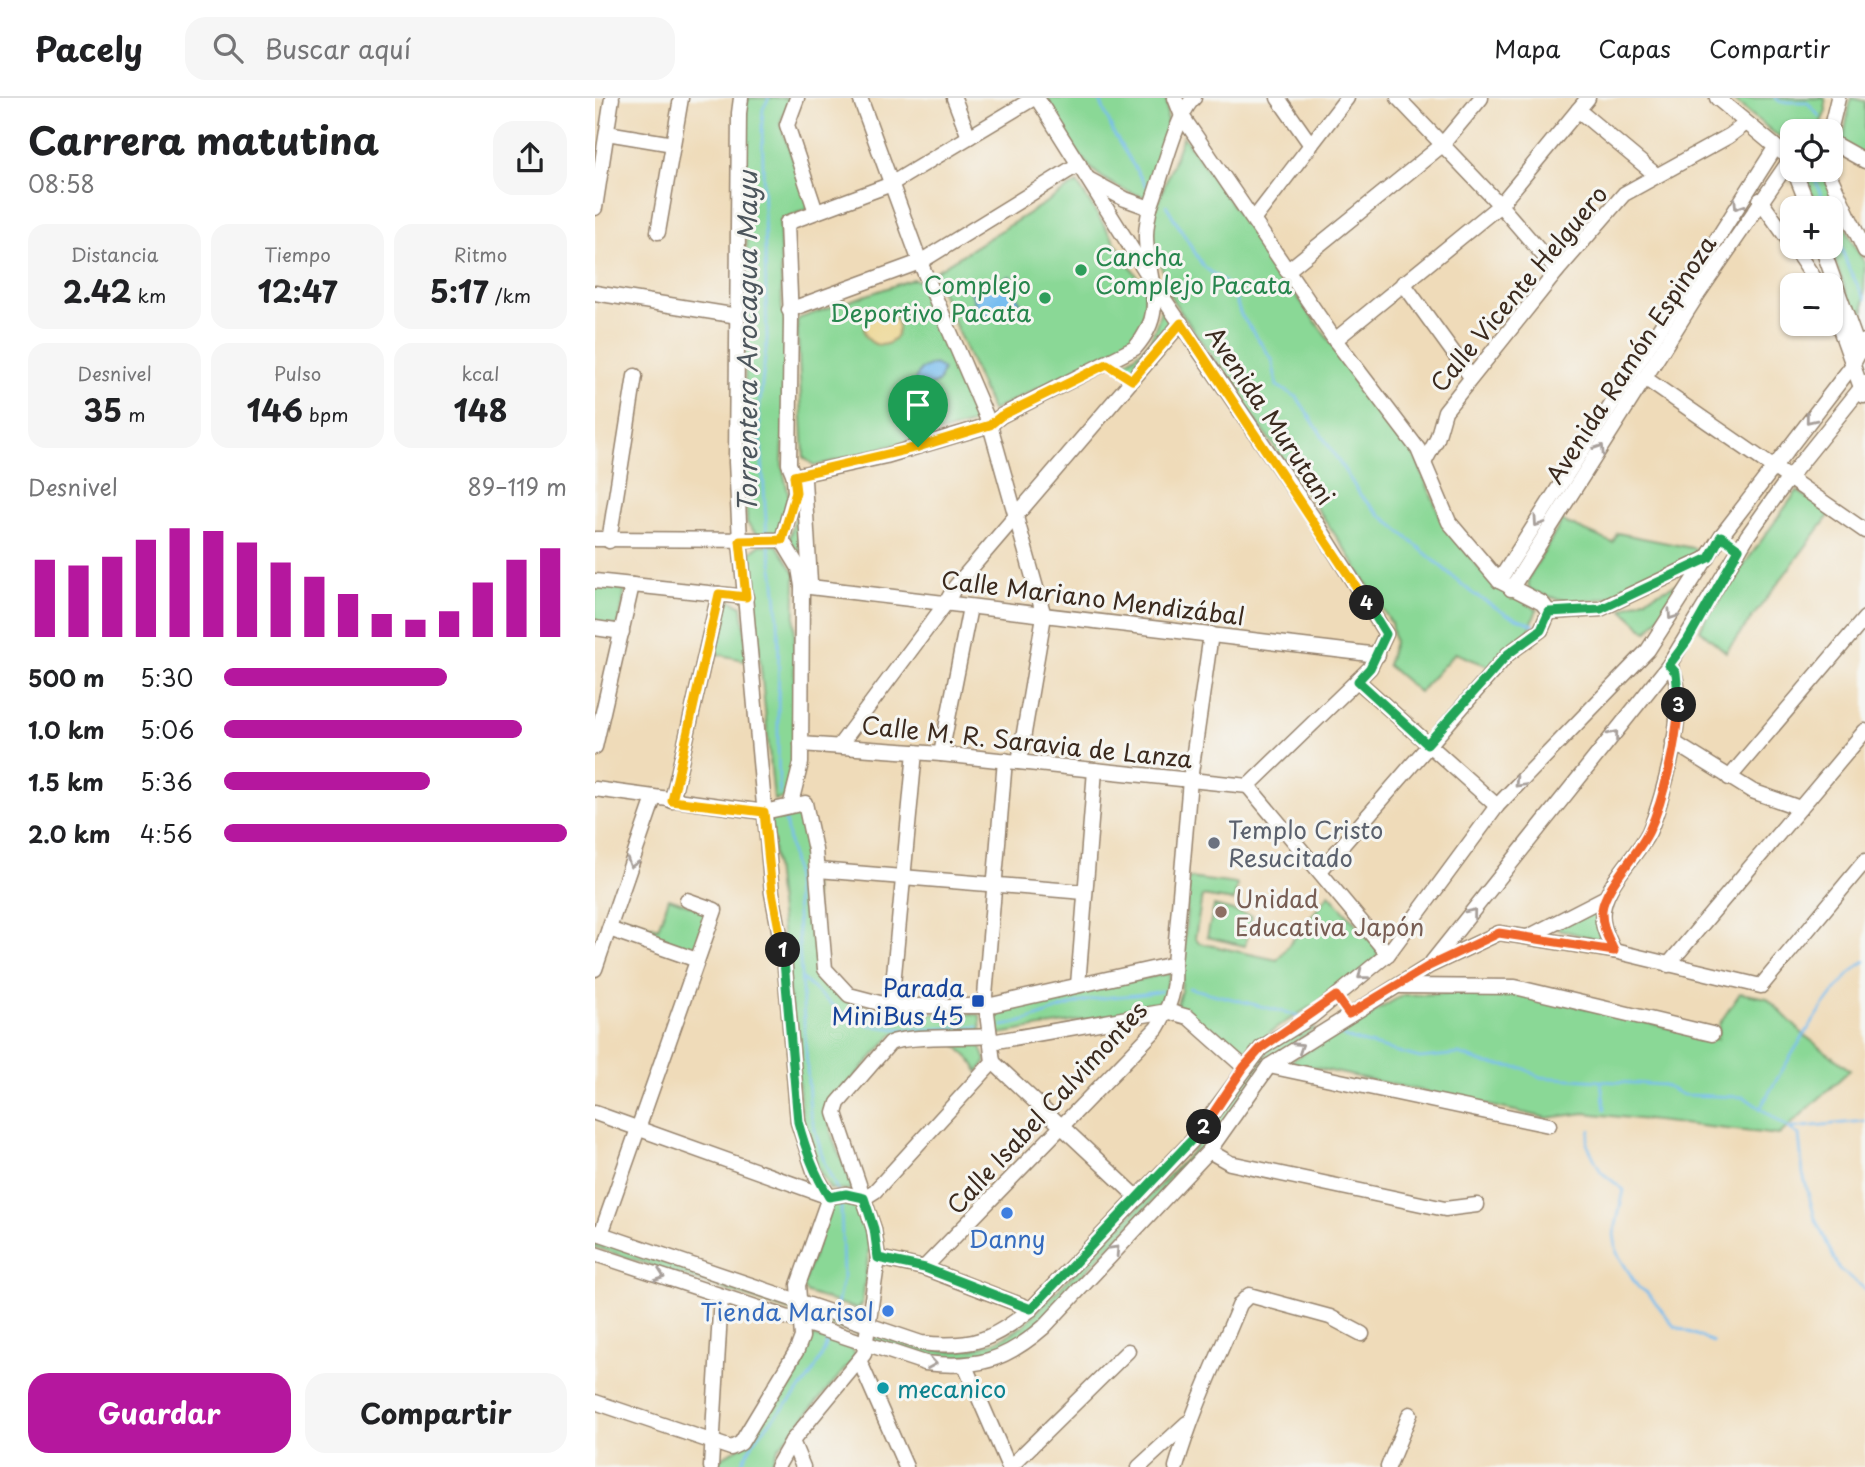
<!DOCTYPE html>
<html lang="es">
<head>
<meta charset="utf-8">
<style>
	body { margin:0; font-family:"Playpen Sans",sans-serif; background:#f6f6f6; color:#202124; height:100vh; display:flex; flex-direction:column; font-size:26px; white-space:nowrap }
	* { box-sizing:border-box; margin:0 }
	p { font-size:23px; color:#757577 }
	.icon { flex:none; width:38px; height:38px; fill:none; stroke:currentColor; stroke-width:2; stroke-linecap:round; stroke-linejoin:round }
	.map { position:relative; flex:1; overflow:hidden }
	.sheet { display:flex; flex-direction:column; background:#fff; width:595px }
	.sheet>* { flex:none }
	.fabs { position:absolute; left:1185px; top:21px; display:grid; gap:14px }
	.fabs a { display:grid; place-items:center; width:63px; height:63px; border-radius:14px; background:#fff; box-shadow:0 2px 5px #0004; font-size:35px }
	.pin { position:absolute; display:grid; place-items:center; width:60px; height:60px; color:#fff; margin:-72px -30px; border-radius:50% 50% 50% 0; rotate:-45deg; box-shadow:0 0 7px #0007 }
	.pin .icon { rotate:45deg }
	.km { position:absolute; width:35px; height:35px; margin:-18px; border-radius:50%; background:#222; color:#fff; font-size:19px; line-height:35px; text-align:center }
	.round { display:grid; place-items:center; flex:none; width:74px; height:74px; border-radius:21px; background:#f6f6f6 }
	.head { display:flex; align-items:center; justify-content:space-between; height:119px; padding:0 28px }
	h1 { font-size:38px; font-weight:700; line-height:52px }
	.stats { display:grid; grid-template-columns:repeat(3,1fr); gap:10px; height:119px; padding:7px 28px }
	.stats div { display:grid; align-content:center; border-radius:18px; background:#f6f6f6; text-align:center }
	.stats b { font-size:30px; font-weight:700 }
	.stats small { font-size:19px; font-weight:400 }
	.stats p { font-size:19px }
	.chart { height:196px; padding:14px 28px }
	.chart p { display:flex; justify-content:space-between }
	.chart svg { width:100%; height:126px; margin-top:7px; stroke:#b5179e; stroke-width:6 }
	.button { display:flex; gap:14px; margin-top:auto; padding:14px 28px }
	.button a { flex:1; height:80px; border-radius:21px; background:#b5179e; color:#fff; font-size:28px; font-weight:700; line-height:80px; text-align:center }
	.button a+a { background:#f6f6f6; color:#202124 }
	ul { padding:0 28px; list-style:none; font-size:23px }
	li { display:grid; grid-template-columns:112px 84px 1fr; align-items:center; height:52px }
	li i { height:18px; border-radius:9px; background:#b5179e }
	header { display:flex; align-items:center; gap:42px; box-sizing:border-box; height:98px; padding:0 35px; background:#fff; border-bottom:2px solid #e0e0e0 }
	header strong { font-size:33px }
	nav { display:flex; gap:38px; margin-inline-start:auto; font-size:24px }
	.search { width:490px; height:63px; background:#f6f6f6; display:flex; align-items:center; gap:18px; box-sizing:border-box; padding:0 24px; border-radius:21px; color:#757577; font-size:26px }
	main { display:flex; flex:1; min-height:0 }
	.map>svg:first-child { display:block }
</style>
</head>
<body>
<header>
<strong>Pacely</strong>
<div class="search"><svg class="icon" aria-label="search" viewBox="0 0 24 24"><circle cx="10" cy="10" r="6"/><path d="M15 15l6 6"/></svg>Buscar aquí</div>
<nav><a>Mapa</a><a>Capas</a><a>Compartir</a></nav>
</header>
<main>
<section class="sheet">
<div class="head"><div><h1>Carrera matutina</h1><p>08:58</p></div><a class="round"><svg class="icon" aria-label="share" viewBox="0 0 24 24"><path d="M12 15V3M7 8l5-5 5 5M5 13v7h14v-7"/></svg></a></div>
<div class="stats">
<div><p>Distancia</p><b>2.42<small> km</small></b></div>
<div><p>Tiempo</p><b>12:47</b></div>
<div><p>Ritmo</p><b>5:17<small> /km</small></b></div>
</div>
<div class="stats">
<div><p>Desnivel</p><b>35<small> m</small></b></div>
<div><p>Pulso</p><b>146<small> bpm</small></b></div>
<div><p>kcal</p><b>148</b></div>
</div>
<div class="chart"><p><span>Desnivel</span>89–119 m</p>
<svg viewBox="0 0 160 44" preserveAspectRatio="none"><path d="M5 44V17M15 44V19M25 44V16M35 44V10M45 44V6M55 44V7M65 44V11M75 44V18M85 44V23M95 44V29M105 44V36M115 44V38M125 44V35M135 44V25M145 44V17M155 44V13"/></svg>
</div>
<ul>
<li><b>500 m</b>5:30<i style="width:65%"></i></li>
<li><b>1.0 km</b>5:06<i style="width:87%"></i></li>
<li><b>1.5 km</b>5:36<i style="width:60%"></i></li>
<li><b>2.0 km</b>4:56<i style="width:100%"></i></li>
</ul>
<div class="button"><a>Guardar</a><a>Compartir</a></div>
</section>
<div class="map">
<svg width="1270" height="1369" viewBox="0 0 1270 1369">
	<rect width="100%" height="100%" fill="#f6f6f2"/>
	<filter id="ink" filterUnits="userSpaceOnUse"><feTurbulence type="fractalNoise" baseFrequency=".0143" numOctaves="2"/><feDisplacementMap in="SourceGraphic" scale="14" xChannelSelector="R" yChannelSelector="G"/><feConvolveMatrix kernelMatrix="1 2 1 2 8 2 1 2 1" color-interpolation-filters="sRGB"/></filter>
	<filter id="wash" filterUnits="userSpaceOnUse"><feTurbulence type="fractalNoise" baseFrequency=".00686" numOctaves="4" result="noise"/><feDisplacementMap in="SourceGraphic" scale="28" xChannelSelector="R" yChannelSelector="G"/><feGaussianBlur stdDeviation="1.57" result="paint"/><feColorMatrix in="noise" values="0 0 0 0 0 0 0 0 0 0 0 0 0 0 0 0 0 1.4 0 .05"/><feComposite in="paint" operator="in"/></filter>
	<g filter="url(#wash)">
		<rect width="100%" height="100%" fill="#efdbb9"/>
		<!-- green -->
		<g fill="#8ad896" stroke="#62815a" stroke-width="2">
			<path d="M153,0H196L185,25L214,105V110L185,123L187,212L193,221L187,368L194,398L182,438H163L152,425L149,366L152,120L148,31Z"/>
			<path d="M452,0H571C576,32 564,70 554,100C491,84 481,53 452,0Z"/>
			<path d="M1136,0H1230L1231,13L1223,31L1197,33L1196,41L1184,39Z"/>
			<path d="M1256,0L1270,3V60L1247,48Z"/>
			<path d="M588,38L745,258L818,353L848,425L884,470L912,494L942,511L933,536L896,569L860,555L824,594L792,567L799,544L796,525L752,454L577,201L556,137L560,113Z"/>
			<path d="M1209,72H1228L1256,142L1270,165L1268,241L1235,149L1236,110H1221Z"/>
			<path d="M482,85L549,189C554,208 547,227 536,244L397,313L338,175Z"/>
			<path d="M318,181L327,184L382,318L381,325L220,368L209,360L202,223L205,220Z"/>
			<path d="M569,211L579,226L535,275L525,267C552,252 558,242 566,212Z"/>
			<path d="M1202,393L1236,415L1131,554L1105,532L1110,521Z"/>
			<path d="M204,405L209,469L194,441Z"/>
			<path d="M967,423L1018,445L1022,435L1107,452C1048,483 1002,524 934,491L933,481Z"/>
			<path d="M165,447H182L200,475L199,663L190,700L179,702L155,460L156,454Z"/>
			<path d="M1097,479L1052,534L1027,511Z"/>
			<path d="M0,486L30,492L24,528L0,526Z"/>
			<path d="M135,502L147,508L153,563L117,555L128,506Z"/>
			<path d="M208,710L216,765L226,873C250,925 327,914 375,916L385,917L386,934L350,938L298,936L238,1003C226,1029 247,1060 257,1085L255,1092L235,1091L224,1072L208,1028L175,722L179,718Z"/>
			<path d="M594,780L642,786L639,803L607,798L600,840L604,845L682,862L734,796L782,849L783,858C772,868 762,879 750,887C715,912 675,927 647,961L581,909L586,893Z"/>
			<path d="M74,800L114,814L100,852L22,825L25,817L63,830Z"/>
			<path d="M619,808L657,818L650,848L612,839Z"/>
			<path d="M999,811L1006,843L956,829Z"/>
			<path d="M575,875L567,909L404,936C397,928 398,918 405,910Z"/>
			<path d="M920,893L1122,941L1124,926L1145,895L1172,900L1209,937L1255,972L1184,1037L990,1015L952,1020L694,964L808,897Z"/>
			<path d="M712,928L720,931L679,958L613,1045L437,1230C379,1272 341,1263 277,1242L280,1236C338,1255 375,1265 429,1227L596,1055L665,960L678,948Z"/>
			<path d="M384,943L391,963L383,975L380,967L360,946Z"/>
			<path d="M253,1100L264,1106L274,1150L267,1207L262,1211L212,1195L207,1189L237,1104Z"/>
			<path d="M0,1141L196,1208L198,1214L0,1149Z"/>
			<path d="M212,1213L267,1232L264,1237L212,1220Z"/>
			<path d="M217,1238L257,1250L261,1258L183,1350L175,1369H123L125,1361L151,1345Z"/>
		</g>
		<!-- sand -->
		<circle fill="#eeda9e" stroke="#94825e" stroke-width="2" cx="286" cy="230" r="17"/>
		<!-- water -->
		<g fill="#78bdef" stroke="#5a7486" stroke-width="2">
			<path d="M415,178L425,205L386,220L376,194Z"/>
			<path d="M339,266L348,271L344,284L326,290L319,315H304L298,308L299,297L317,287L325,272Z"/>
		</g>
		<g fill="none" stroke-linecap="round" stroke-linejoin="round">
			<!-- stream -->
			<g stroke="#78bdef" stroke-width="2.5">
				<path d="M504,0L519,36L551,88"/>
				<path d="M1180,0L1186,4H1212L1225,19"/>
				<path d="M1218,76L1231,110"/>
				<path d="M571,107L608,168L629,184L639,197L646,217L677,261L682,288L702,299L766,398L780,412L877,495L911,516L939,527"/>
				<path d="M1236,121L1254,171L1270,201"/>
				<path d="M172,438L164,313L172,241L167,26L168,11L174,0"/>
				<path d="M174,448C192,530 178,614 185,697"/>
				<path d="M190,722L199,771L215,1014L229,1064L243,1094"/>
				<path d="M206,880C221,893 236,908 253,918C289,939 343,929 383,929"/>
				<path d="M594,890L705,918"/>
				<path d="M408,928C437,924 462,910 491,903C516,897 541,899 566,893"/>
				<path d="M740,933L752,940L825,960L864,956L893,966L928,970L944,979L1068,987L1088,997L1149,999L1204,1037L1208,1076L1220,1120L1244,1171L1270,1191"/>
				<path d="M1006,985L1010,1011"/>
				<path d="M1166,1009C1185,975 1239,882 1270,863"/>
				<path d="M1197,1030L1270,1023"/>
				<path d="M995,1032L992,1046L1006,1074L1029,1092L1019,1136L1022,1155L1043,1189L1053,1195L1079,1228L1118,1244"/>
				<path d="M241,1211L248,1181L246,1104"/>
				<path d="M145,1369C167,1316 217,1300 234,1238"/>
			</g>
		</g>
	</g>
	<g filter="url(#ink)">
		<g fill="none" stroke-linecap="round" stroke-linejoin="round">
			<defs>
				<g id="minor">
					<path d="M146,0L144,15L141,364L145,443L177,795L189,858L203,1024L220,1076L234,1099"/>
					<path d="M202,0L192,27L221,114"/>
					<path d="M265,0L325,164L395,327L449,518L424,664"/>
					<path d="M359,0L374,39"/>
					<path d="M439,0L294,87L192,125L196,221L194,366L199,378L291,358L395,327L406,318L540,250C575,210 551,182 551,138C551,129 553,119 555,110L530,101L495,82"/>
					<path d="M442,0L560,188L719,421L791,536L775,570L653,688"/>
					<path d="M580,0L587,18L740,242L823,351L854,424L904,483L947,505L954,514L946,532L913,556L725,773"/>
					<path d="M683,0L716,47"/>
					<path d="M803,0L905,107L962,173"/>
					<path d="M1122,0L1188,55"/>
					<path d="M983,12L1061,77"/>
					<path d="M1235,33L1243,0"/>
					<path d="M12,35L78,46"/>
					<path d="M1236,44L1270,63"/>
					<path d="M1199,72L1214,110"/>
					<path d="M1232,72L1270,153"/>
					<path d="M1165,102L1197,147"/>
					<path d="M0,110L17,0"/>
					<path d="M555,110C566,83 581,16 599,0"/>
					<path d="M659,121L752,0"/>
					<path d="M63,134L86,0"/>
					<path d="M1198,149L1224,187"/>
					<path d="M1227,149L1264,252"/>
					<path d="M692,173L846,48L886,0"/>
					<path d="M808,185L876,279"/>
					<path d="M0,195L143,218"/>
					<path d="M1236,206L1269,298"/>
					<path d="M194,212L325,164L484,66"/>
					<path d="M740,242L905,107L993,0"/>
					<path d="M1051,281L1270,433"/>
					<path d="M830,363L842,341L850,313L962,173L1029,96L1134,38L1150,26"/>
					<path d="M209,382L215,484"/>
					<path d="M0,441L187,442"/>
					<path d="M14,443L40,278"/>
					<path d="M0,483L151,499"/>
					<path d="M904,483L1180,50"/>
					<path d="M207,488L783,557"/>
					<path d="M916,491L1103,196L1197,59"/>
					<path d="M954,514L1005,511L1113,460"/>
					<path d="M0,530L27,534"/>
					<path d="M763,583L902,708"/>
					<path d="M1078,644L1157,693L1205,710"/>
					<path d="M206,646L346,656L653,688"/>
					<path d="M244,648L351,505L360,489L586,225"/>
					<path d="M0,649L37,487"/>
					<path d="M346,656L375,509"/>
					<path d="M1134,680L1270,520"/>
					<path d="M653,688L793,856"/>
					<path d="M0,691L169,714L210,705L220,752L230,871L254,897L296,908H392L579,866"/>
					<path d="M77,703L124,496"/>
					<path d="M196,705L206,665L207,488L204,470L187,442L200,394L199,378"/>
					<path d="M223,772L489,794"/>
					<path d="M14,831L102,862"/>
					<path d="M933,839L1011,799"/>
					<path d="M1019,853C1012,838 1004,824 1009,807C1015,781 1042,758 1054,734C1068,703 1098,593 1074,567"/>
					<path d="M837,864L1074,567L1153,437L1193,381L1270,285"/>
					<path d="M1073,867L1270,633"/>
					<path d="M0,871L59,700"/>
					<path d="M483,887L500,672"/>
					<path d="M806,888L920,889L1117,936"/>
					<path d="M296,908L320,654"/>
					<path d="M396,944L572,913L593,919L649,969"/>
					<path d="M398,964L543,1100"/>
					<path d="M674,968L954,1027"/>
					<path d="M0,1015L234,1099L251,1096L269,1100"/>
					<path d="M614,1053L635,1065L850,1111L882,1107"/>
					<path d="M269,1100L280,1093L398,964L390,898L410,662"/>
					<path d="M0,1134L326,1245C376,1251 398,1242 436,1211L596,1044L666,950L716,919L793,856L902,708L1053,552L1126,438L1257,268L1270,243"/>
					<path d="M6,1136L120,812L92,802"/>
					<path d="M0,1156L330,1265C381,1271 410,1263 449,1229L614,1053L674,968L834,868L904,835L1019,853L1166,888L1270,763"/>
					<path d="M283,1160L329,1170L436,1211"/>
					<path d="M329,1170L562,930C575,908 581,891 579,866L595,682L616,536"/>
					<path d="M265,1264L311,1369"/>
					<path d="M370,1268L414,1369"/>
					<path d="M0,1304L136,1350L146,1345L202,1252L207,1239L203,1187L234,1099"/>
					<path d="M197,1343L208,1369"/>
					<path d="M116,1369L126,1198"/>
					<path d="M182,1369L197,1343L269,1256L283,1160L279,1131L240,1015L243,1005L295,945C311,937 371,940 395,938"/>
					<path d="M415,1369L533,1253"/>
					<path d="M544,1369L592,1325"/>
					<path d="M581,1369C597,1313 623,1260 645,1206L654,1197L735,1219L767,1236"/>
					<path d="M793,1369L815,1316"/>
				</g>
			</defs>
			<!-- minor casing -->
			<use href="#minor" stroke="#95826c" stroke-width="17"/>
			<!-- minor -->
			<use href="#minor" stroke="#fff" stroke-width="14"/>
		</g>
		<!-- one-way arrows -->
		<defs><path id="oneway-chevron" d="M-2-3.5L2.5 0L-2 3.5" fill="none" stroke-width="1.6" stroke-linecap="round" stroke-linejoin="round" transform="scale(1.75)"/></defs>
		<g stroke="#a79f9a">
			<use href="#oneway-chevron" transform="translate(1143 107) rotate(123)"/>
			<use href="#oneway-chevron" transform="translate(1215 321) rotate(129)"/>
			<use href="#oneway-chevron" transform="translate(1005 351) rotate(-57)"/>
			<use href="#oneway-chevron" transform="translate(943 424) rotate(124)"/>
			<use href="#oneway-chevron" transform="translate(1077 517) rotate(124)"/>
			<use href="#oneway-chevron" transform="translate(1019 637) rotate(-51)"/>
			<use href="#oneway-chevron" transform="translate(924 685) rotate(133)"/>
			<use href="#oneway-chevron" transform="translate(37 765) rotate(109)"/>
			<use href="#oneway-chevron" transform="translate(877 815) rotate(-51)"/>
			<use href="#oneway-chevron" transform="translate(767 877) rotate(141)"/>
			<use href="#oneway-chevron" transform="translate(704 949) rotate(-33)"/>
			<use href="#oneway-chevron" transform="translate(520 1152) rotate(-47)"/>
			<use href="#oneway-chevron" transform="translate(65 1178) rotate(19)"/>
			<use href="#oneway-chevron" transform="translate(337 1265) rotate(9)"/>
		</g>
	</g>
	<g fill="none" stroke-linecap="round" stroke-linejoin="round" filter="url(#ink)">
		<defs>
			<path id="split-1" d="M188,852L177,794L169,714L77,703L124,496L151,499L145,443L187,442L201,394L199,378L323,349"/>
			<path id="split-2" d="M188,852L203,1024C211,1052 219,1075 234,1099L251,1096L269,1100L279,1131L283,1160L330,1170L436,1211L609,1029"/>
			<path id="split-3" d="M609,1029L649,969L666,950L741,898L754,916L834,868L904,835L1019,853C1013,840 1006,827 1007,812C1010,788 1043,757 1054,733C1070,699 1081,644 1084,607"/>
			<path id="split-4" d="M772,505L791,536L775,570L763,583L832,646L913,556L946,532L954,514L1006,511L1114,460L1126,438L1144,451L1092,543L1074,567L1081,575L1084,607"/>
			<path id="split-5" d="M323,349L395,327L406,318L512,266L537,282L586,225L772,505"/>
		</defs>
		<!-- split-1 casing -->
		<use href="#split-1" stroke="#fff" stroke-width="14"/>
		<!-- split-2 casing -->
		<use href="#split-2" stroke="#fff" stroke-width="14"/>
		<!-- split-3 casing -->
		<use href="#split-3" stroke="#fff" stroke-width="14"/>
		<!-- split-4 casing -->
		<use href="#split-4" stroke="#fff" stroke-width="14"/>
		<!-- split-5 casing -->
		<use href="#split-5" stroke="#fff" stroke-width="14"/>
		<!-- split-1 -->
		<use href="#split-1" stroke="#f5b400" stroke-width="9"/>
		<!-- split-2 -->
		<use href="#split-2" stroke="#22a559" stroke-width="9"/>
		<!-- split-3 -->
		<use href="#split-3" stroke="#f0652b" stroke-width="9"/>
		<!-- split-4 -->
		<use href="#split-4" stroke="#22a559" stroke-width="9"/>
		<!-- split-5 -->
		<use href="#split-5" stroke="#f5b400" stroke-width="9"/>
	</g>
	<!-- markers -->
	<g fill="#2e9e5b" stroke="#f6f6f2" stroke-width="2.5">
		<circle cx="486" cy="172" r="7"/>
		<circle cx="450" cy="200" r="7"/>
	</g>
	<circle fill="#6b7280" stroke="#f6f6f2" stroke-width="2.5" cx="619" cy="745" r="7"/>
	<circle fill="#8d6e63" stroke="#f6f6f2" stroke-width="2.5" cx="626" cy="814" r="7"/>
	<rect fill="#1a4fb4" stroke="#f6f6f2" stroke-width="2.5" x="376" y="896" width="14" height="14" rx="3.5"/>
	<g fill="#3f7fe0" stroke="#f6f6f2" stroke-width="2.5">
		<circle cx="412" cy="1115" r="7"/>
		<circle cx="293" cy="1213" r="7"/>
	</g>
	<circle fill="#0f9aa8" stroke="#f6f6f2" stroke-width="2.5" cx="288" cy="1290" r="7"/>
	<g text-anchor="middle" dominant-baseline="central" stroke-width="6" stroke-linejoin="round" paint-order="stroke">
		<!-- leisure labels -->
		<g font-size="24" fill="#27864d" stroke="#f6f6f2" text-anchor="start">
			<text x="500" y="158">Cancha<tspan x="500" dy="28">Complejo Pacata</tspan></text>
			<text x="436" y="186" text-anchor="end">Complejo<tspan x="436" dy="28">Deportivo Pacata</tspan></text>
		</g>
		<!-- street labels -->
		<g font-size="24" fill="#3b2a1e" stroke="#f6f6f2">
			<text transform="translate(923 190) rotate(-50)">Calle Vicente Helguero</text>
			<text transform="translate(1035 261) rotate(-57)">Avenida Ramón Espinoza</text>
			<text transform="translate(676 317) rotate(56)">Avenida Murutani</text>
			<text transform="translate(498 499) rotate(7)">Calle Mariano Mendizábal</text>
			<text transform="translate(432 643) rotate(6)">Calle M. R. Saravia de Lanza</text>
			<text transform="translate(451 1009) rotate(-47)">Calle Isabel Calvimontes</text>
		</g>
		<!-- worship labels -->
		<g font-size="24" fill="#5b616d" stroke="#f6f6f2" text-anchor="start">
			<text x="633" y="731">Templo Cristo<tspan x="633" dy="28">Resucitado</tspan></text>
		</g>
		<!-- education labels -->
		<g font-size="24" fill="#785e54" stroke="#f6f6f2" text-anchor="start">
			<text x="640" y="800">Unidad<tspan x="640" dy="28">Educativa Japón</tspan></text>
		</g>
		<!-- transit labels -->
		<g font-size="24" fill="#164399" stroke="#f6f6f2" text-anchor="end">
			<text x="369" y="889">Parada<tspan x="369" dy="28">MiniBus 45</tspan></text>
		</g>
		<!-- shop labels -->
		<g font-size="24" fill="#366cbe" stroke="#f6f6f2">
			<text x="412" y="1140">Danny</text>
			<text x="279" y="1213" text-anchor="end">Tienda Marisol</text>
		</g>
		<!-- culture labels -->
		<g font-size="24" fill="#0d838f" stroke="#f6f6f2" text-anchor="start">
			<text x="302" y="1290">mecanico</text>
		</g>
		<!-- water labels -->
		<g font-size="26" font-style="italic" fill="#4d565d" stroke="#f6f6f2">
			<text transform="translate(151 244) rotate(-90)">Torrentera Arocagua Mayu</text>
		</g>
	</g>
</svg>
<div class="fabs">
<a><svg class="icon" aria-label="locate" viewBox="0 0 24 24"><circle cx="12" cy="12" r="6"/><path d="M12 2v4M12 18v4M2 12h4M18 12h4"/></svg></a>
<a>+</a>
<a>−</a>
</div>
<div class="pin" style="left:323px;top:349px;background:#1e9e55"><svg class="icon" aria-label="arrive" viewBox="0 0 24 24"><path d="M6 21V4h12l-3 4 3 4H6"/></svg></div>
<b class="km" style="left:188px;top:852px">1</b>
<b class="km" style="left:609px;top:1029px">2</b>
<b class="km" style="left:1084px;top:607px">3</b>
<b class="km" style="left:772px;top:505px">4</b>
</div>
</main>
</body>
</html>
